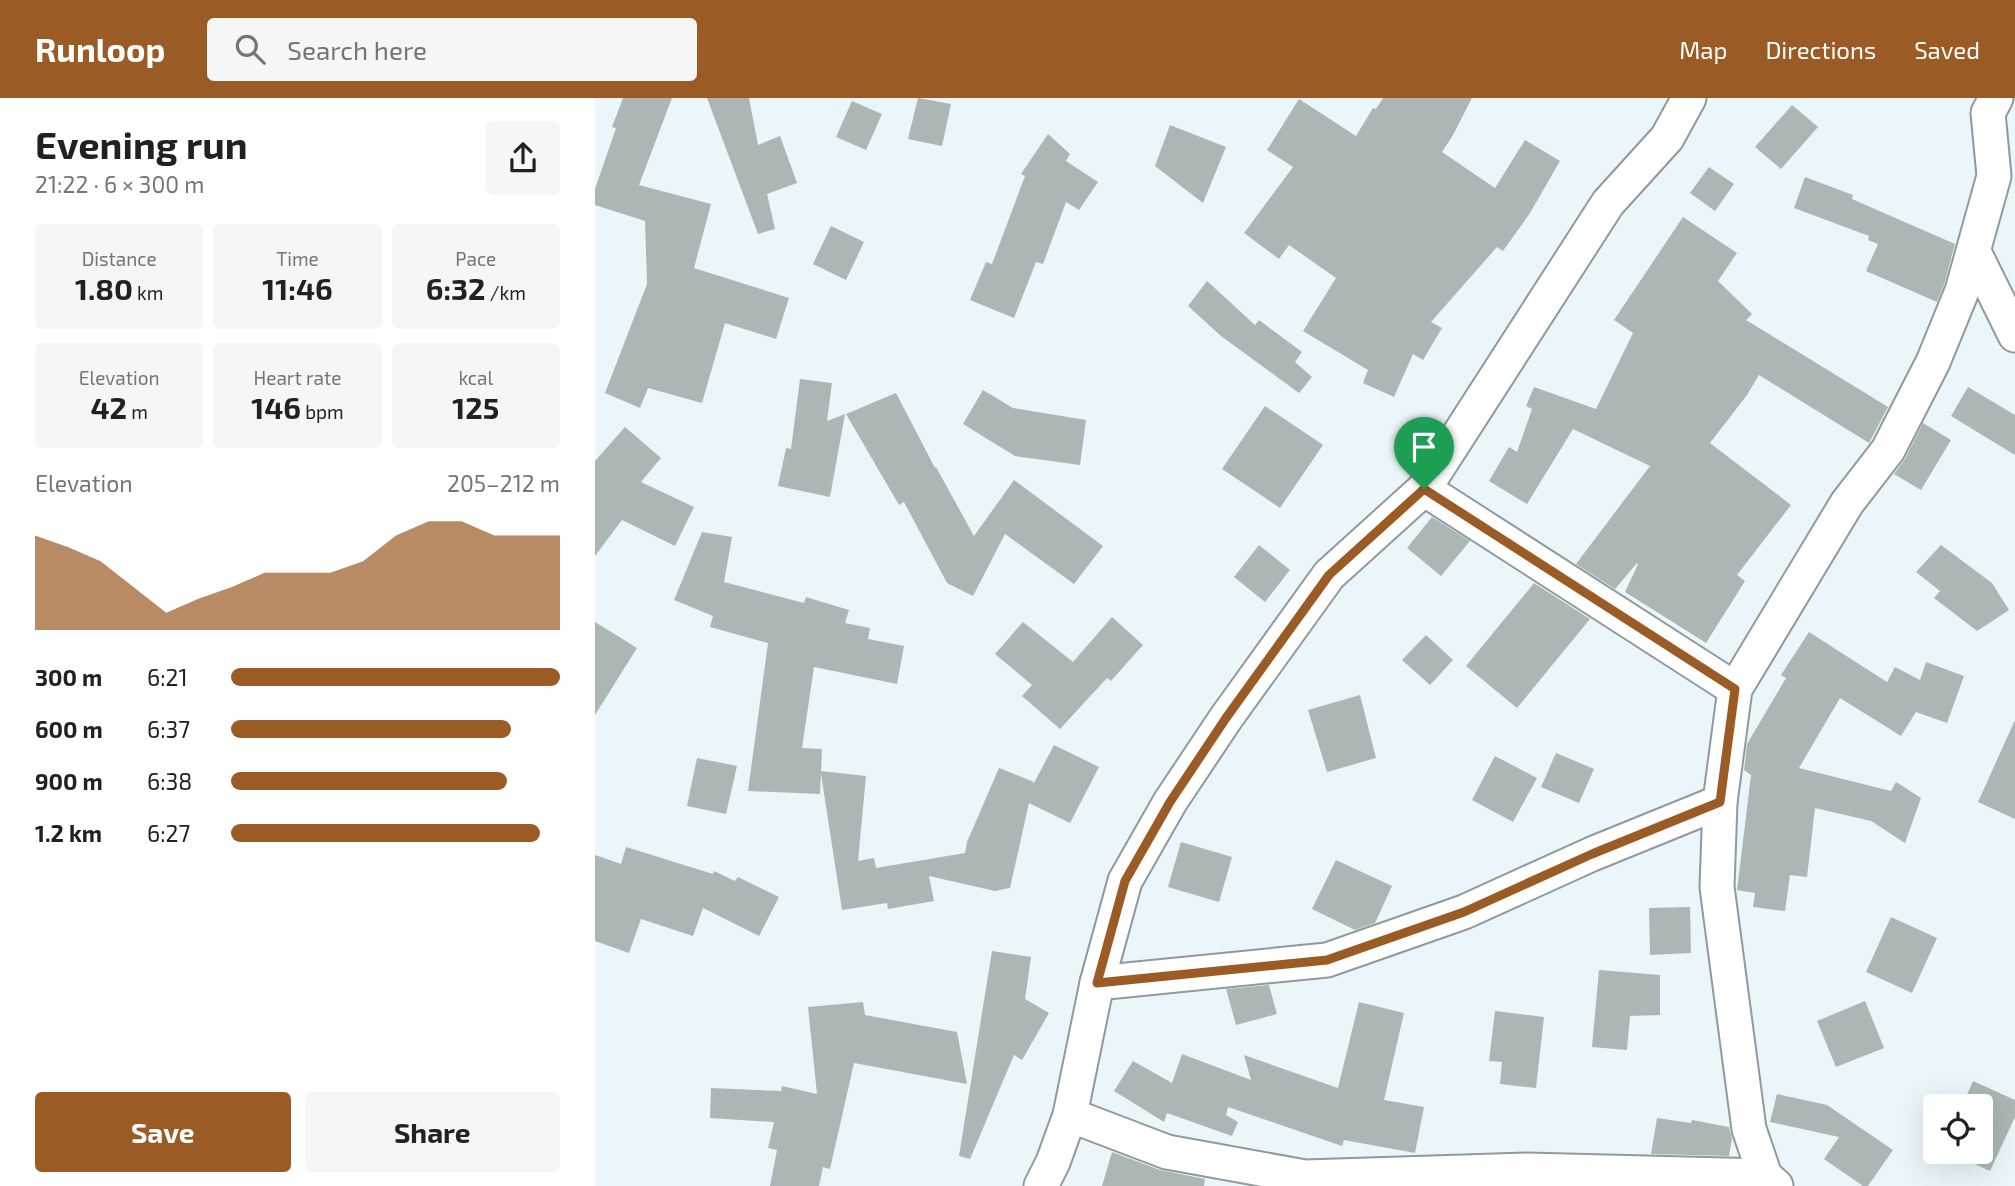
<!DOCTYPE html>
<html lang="en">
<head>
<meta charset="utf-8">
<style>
	body { margin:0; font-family:"Exo 2",sans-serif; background:#f6f6f6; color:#202124; height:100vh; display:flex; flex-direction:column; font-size:26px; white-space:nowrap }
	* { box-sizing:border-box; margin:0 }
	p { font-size:23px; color:#757577 }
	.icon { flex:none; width:38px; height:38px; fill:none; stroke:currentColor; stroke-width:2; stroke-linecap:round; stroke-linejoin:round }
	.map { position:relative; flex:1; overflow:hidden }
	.drawer { display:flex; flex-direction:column; background:#fff; width:595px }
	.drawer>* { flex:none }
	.fabs { position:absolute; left:1328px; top:996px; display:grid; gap:14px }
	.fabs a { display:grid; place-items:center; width:70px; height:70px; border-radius:7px; background:#fff; box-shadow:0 7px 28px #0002; font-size:35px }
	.pin { position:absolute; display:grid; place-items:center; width:60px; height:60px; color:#fff; margin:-72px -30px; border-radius:50% 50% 50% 0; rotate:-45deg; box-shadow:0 0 7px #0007 }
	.pin .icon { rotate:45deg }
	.round { display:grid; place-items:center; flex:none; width:74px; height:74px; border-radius:7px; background:#f6f6f6 }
	.head { display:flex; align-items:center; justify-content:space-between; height:119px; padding:0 35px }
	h1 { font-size:38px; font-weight:700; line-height:52px }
	.stats { display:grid; grid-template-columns:repeat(3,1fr); gap:10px; height:119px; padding:7px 35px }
	.stats div { display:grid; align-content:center; border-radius:7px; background:#f6f6f6; text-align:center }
	.stats b { font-size:30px; font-weight:700 }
	.stats small { font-size:19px; font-weight:400 }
	.stats p { font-size:19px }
	.chart { height:196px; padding:14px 35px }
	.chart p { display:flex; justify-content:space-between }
	.chart svg { width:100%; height:126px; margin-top:7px; fill:#9b5b25; opacity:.7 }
	.primary-button { display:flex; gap:14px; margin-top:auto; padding:14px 35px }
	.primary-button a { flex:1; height:80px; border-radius:7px; background:#9b5b25; color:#fff; font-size:28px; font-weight:700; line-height:80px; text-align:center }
	.primary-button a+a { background:#f6f6f6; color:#202124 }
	ul { padding:0 35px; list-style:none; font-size:23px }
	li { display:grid; grid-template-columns:112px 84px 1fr; align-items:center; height:52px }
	li i { height:18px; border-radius:9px; background:#9b5b25 }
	header { display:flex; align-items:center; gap:42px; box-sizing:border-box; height:98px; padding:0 35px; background:#9b5b25; color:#fff }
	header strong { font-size:33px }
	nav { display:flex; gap:38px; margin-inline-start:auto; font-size:24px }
	.search { width:490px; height:63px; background:#f6f6f6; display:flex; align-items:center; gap:18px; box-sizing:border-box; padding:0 24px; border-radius:7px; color:#757577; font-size:26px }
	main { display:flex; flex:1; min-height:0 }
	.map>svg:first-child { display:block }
</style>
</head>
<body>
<header>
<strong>Runloop</strong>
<div class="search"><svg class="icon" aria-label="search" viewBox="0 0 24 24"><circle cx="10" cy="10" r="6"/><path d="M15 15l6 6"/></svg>Search here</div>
<nav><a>Map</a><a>Directions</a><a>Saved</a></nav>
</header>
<main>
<section class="drawer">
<div class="head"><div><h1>Evening run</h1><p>21:22 · 6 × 300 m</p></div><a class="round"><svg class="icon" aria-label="share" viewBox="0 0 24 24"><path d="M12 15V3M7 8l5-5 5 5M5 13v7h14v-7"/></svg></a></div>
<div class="stats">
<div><p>Distance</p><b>1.80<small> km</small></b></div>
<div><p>Time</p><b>11:46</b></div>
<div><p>Pace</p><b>6:32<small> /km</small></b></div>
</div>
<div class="stats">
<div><p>Elevation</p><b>42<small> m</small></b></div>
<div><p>Heart rate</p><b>146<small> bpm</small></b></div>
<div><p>kcal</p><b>125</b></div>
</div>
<div class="chart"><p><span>Elevation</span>205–212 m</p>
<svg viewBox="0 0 160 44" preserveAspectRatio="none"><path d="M0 44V11L10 15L20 20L30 29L40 38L50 33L60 29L70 24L80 24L90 24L100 20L110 11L120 6L130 6L140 11L150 11L160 11V44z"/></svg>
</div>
<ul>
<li><b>300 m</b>6:21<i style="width:100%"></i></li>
<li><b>600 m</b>6:37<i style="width:85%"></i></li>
<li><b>900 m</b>6:38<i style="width:84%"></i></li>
<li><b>1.2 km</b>6:27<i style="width:94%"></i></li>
</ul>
<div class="primary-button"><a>Save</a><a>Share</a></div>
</section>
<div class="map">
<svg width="1420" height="1088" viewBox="0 0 1420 1088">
	<rect width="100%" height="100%" fill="#eaf6f9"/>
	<!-- building -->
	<g fill="#acb7b5">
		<path d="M28,0H77L44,87L116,106L99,170L194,200L181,241L130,225L107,305L53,290L45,310L10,295L52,186L50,123L0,107V91L21,30L17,29Z"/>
		<path d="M112,0H154L163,47L185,38L202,85L172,96L180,131L163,136Z"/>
		<path d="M323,0L356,6L347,48L313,41Z"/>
		<path d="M788,0H877L858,37L847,54L900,90L930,42L965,63L935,115L908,153L902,149L836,224L847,230L828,262L818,256L799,299L768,285L773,272L708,233L741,180L694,147L684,161L649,135L698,69L672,52L704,1L761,38L778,10L781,11Z"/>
		<path d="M257,3L287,16L271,52L241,39Z"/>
		<path d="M1197,7L1223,29L1186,71L1160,49Z"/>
		<path d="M575,27L631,49L608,105L560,68Z"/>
		<path d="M453,36L475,56L471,63L503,84L484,112L471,104L448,166L441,164L419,220L375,202L391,164L397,166L430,78L426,76Z"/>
		<path d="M1114,69L1139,86L1120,113L1095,95Z"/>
		<path d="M1210,79L1258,97L1257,101L1360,146L1349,187L1342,204L1271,173L1283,146L1273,142L1274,138L1199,110Z"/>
		<path d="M1088,119L1142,155L1123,183L1157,216L1151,222L1293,309L1274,345L1164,277L1152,297L1115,345L1196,407L1142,477L1150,483L1111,545L1030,494L1043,466L1042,465L1020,491L981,466L1055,368L978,331L932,406L894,383L914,349L922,354L937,311L931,308L939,289L1001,311L1038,235L1019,222Z"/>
		<path d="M236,128L269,144L251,182L218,166Z"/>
		<path d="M612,183L660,227L664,222L707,254L700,264L717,279L704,295L626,238L593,208Z"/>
		<path d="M205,281L237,285L232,323L250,316L235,399L183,388L191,350L196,351Z"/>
		<path d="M1373,289L1420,317V357L1356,318Z"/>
		<path d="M388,292L418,310L491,322L485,367L420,358L368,326Z"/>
		<path d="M301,295L340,370L341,369L379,438L419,382L508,448L479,486L410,436L378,498L352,485L309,404L304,407L251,316Z"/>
		<path d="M670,308L728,347L685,410L627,371Z"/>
		<path d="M1328,325L1356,342L1326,392L1299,376L1310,361Z"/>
		<path d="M30,329L66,360L46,384L99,409L80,448L27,422L0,458V363Z"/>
		<path d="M837,419L875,443L846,478L812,450Z"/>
		<path d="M107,434L137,439L129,484L209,505L211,499L254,512L250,525L275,530L273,541L309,548L302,586L219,569L207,650L227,651L226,673L271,678L263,763L279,760L281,770L370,755L372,744L404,670L439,684L438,687L459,647L504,669L475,725L434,705L415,790L400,793L334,778L339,803L293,811L292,805L247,812L226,676L225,696L153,693L173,545L115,529L118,518L79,502Z"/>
		<path d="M664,447L695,472L670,504L639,479Z"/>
		<path d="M1346,447L1397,485L1414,512L1382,533L1339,500L1345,493L1321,474Z"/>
		<path d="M939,485L995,521L922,610L871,568Z"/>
		<path d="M517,519L548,547L516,583L512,580L465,631L427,598L437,587L400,556L428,524L478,564Z"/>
		<path d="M0,524L42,550L0,617Z"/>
		<path d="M1214,534L1292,584L1300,569L1325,582L1331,564L1369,578L1352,625L1321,614L1306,638L1245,600L1204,670L1296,693L1301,684L1326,700L1310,745L1276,723L1220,710L1212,779L1195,777L1190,813L1158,809L1160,795L1142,792L1156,677L1149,672L1152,646L1191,580L1186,577Z"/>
		<path d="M831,537L858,562L835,587L807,562Z"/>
		<path d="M765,597L781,660L732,674L713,612Z"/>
		<path d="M1420,622V721L1383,704Z"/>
		<path d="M961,655L999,671L984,705L946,689Z"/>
		<path d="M900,658L942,680L918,724L877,702Z"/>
		<path d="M102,660L142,668L131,716L92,708Z"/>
		<path d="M586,744L637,759L624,804L573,789Z"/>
		<path d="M31,749L118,776L119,773L140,783L143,779L184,799L164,838L108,810L98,838L46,821L34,855L0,843V757L26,766Z"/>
		<path d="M741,762L797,788L780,825L760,832L717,811Z"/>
		<path d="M1095,809L1096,855L1055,857L1054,810Z"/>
		<path d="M1296,819L1342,840L1317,895L1271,874Z"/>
		<path d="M397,853L436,859L430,901L454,915L427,962L419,957L375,1061L364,1058Z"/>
		<path d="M1004,872L1065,877V917L1035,918L1032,952L997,949Z"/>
		<path d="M674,887L682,916L641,927L631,891Z"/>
		<path d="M1270,903L1289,950L1241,969L1222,923Z"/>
		<path d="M268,904L270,917L362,934L372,986L259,965L235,1071L228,1069L224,1088H175L182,1052L173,1050L179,1024L115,1020L116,990L186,993L187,988L222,996L213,909Z"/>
		<path d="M764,904L809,915L789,1002L829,1009L820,1055L749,1042L747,1048L633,1009L631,1017L643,1024L637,1038L572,1015L569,1024L519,993L538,963L577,985L587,956L656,982L649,957L743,990Z"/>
		<path d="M900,913L949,919L941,990L905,986L907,964L894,963Z"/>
		<path d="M1378,983L1420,1002V1019L1395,1073L1353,1054H1386V1008H1367Z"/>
		<path d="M1182,996L1232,1007L1298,1052L1273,1088H1268L1229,1061L1244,1039L1175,1024Z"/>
		<path d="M1062,1020L1096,1025L1097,1022L1134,1029L1137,1041L1134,1058L1056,1056Z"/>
		<path d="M517,1054L565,1072L610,1081L609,1088H507Z"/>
	</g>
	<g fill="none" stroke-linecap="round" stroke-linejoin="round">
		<defs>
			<g id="minor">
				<path d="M1379,154L1420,237"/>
				<path d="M829,391L1140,591"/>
				<path d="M502,885L732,862L869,814L997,756L1125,704"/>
				<path d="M475,1017L572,1054L710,1079L932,1072L1170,1078"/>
				<path d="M446,1088L458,1064L475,1017L502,885L530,783L575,704L631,620L734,477L829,391L1013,105L1072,40L1094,0"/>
				<path d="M1181,1088L1170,1078L1154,1031L1122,789L1125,704L1140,591L1252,405L1293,352L1338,264L1367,193L1399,78L1393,15L1401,0"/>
			</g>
		</defs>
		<!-- minor casing -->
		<use href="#minor" stroke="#909a9d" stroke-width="37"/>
		<!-- minor -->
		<use href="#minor" stroke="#fff" stroke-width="33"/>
	</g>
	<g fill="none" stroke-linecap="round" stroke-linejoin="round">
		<defs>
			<path id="route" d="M829,391L1140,591L1125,704L997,756L869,814L732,862L502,885L530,783L575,704L631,620L734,477Z"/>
		</defs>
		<!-- route casing -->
		<use href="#route" stroke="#fff" stroke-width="14"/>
		<!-- route -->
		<use href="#route" stroke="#9b5b25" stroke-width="9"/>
	</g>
</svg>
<div class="fabs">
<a><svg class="icon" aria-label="locate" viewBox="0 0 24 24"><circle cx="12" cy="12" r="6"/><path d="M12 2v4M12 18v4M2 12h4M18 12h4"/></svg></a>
</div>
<div class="pin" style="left:829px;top:391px;background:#1e9e55"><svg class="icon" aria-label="arrive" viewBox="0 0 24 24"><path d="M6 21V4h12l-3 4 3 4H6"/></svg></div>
</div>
</main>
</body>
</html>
